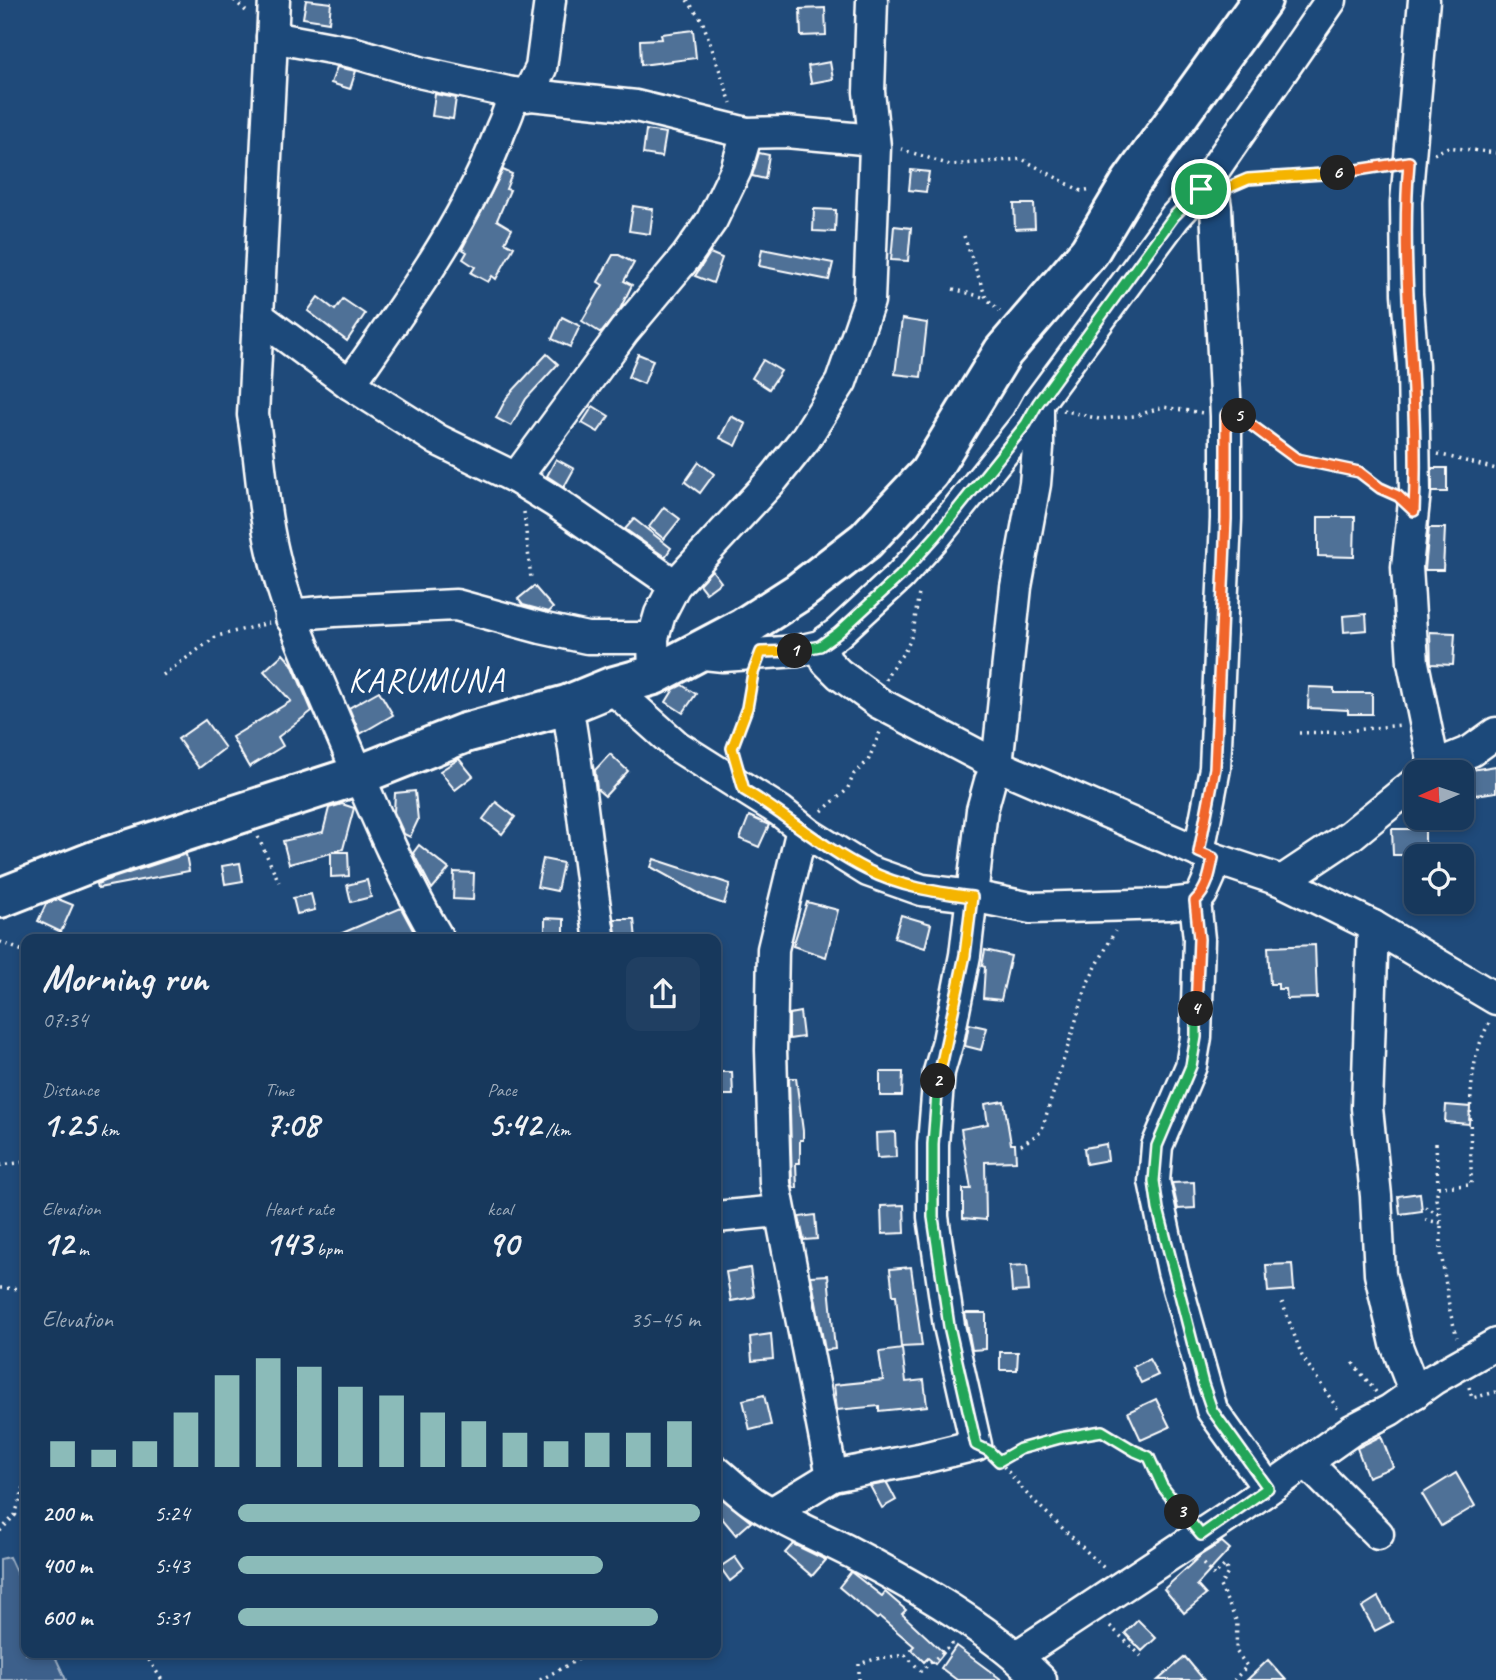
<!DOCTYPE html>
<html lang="en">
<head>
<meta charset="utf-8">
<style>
	body { margin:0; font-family:Caveat,sans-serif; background:#203f62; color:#f1f3f6; height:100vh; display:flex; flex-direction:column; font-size:26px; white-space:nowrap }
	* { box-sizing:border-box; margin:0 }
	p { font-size:23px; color:#9eacbb }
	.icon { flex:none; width:38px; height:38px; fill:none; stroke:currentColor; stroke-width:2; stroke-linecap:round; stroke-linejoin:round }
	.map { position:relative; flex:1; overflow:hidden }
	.details { position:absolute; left:21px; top:934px; width:700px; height:724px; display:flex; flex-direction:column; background:#17385c; border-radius:14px; box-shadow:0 4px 10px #0003,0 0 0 2px #365272 }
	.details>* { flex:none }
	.needle { width:46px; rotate:267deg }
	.fabs { position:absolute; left:1404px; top:760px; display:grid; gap:14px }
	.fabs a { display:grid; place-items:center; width:70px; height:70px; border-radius:14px; background:#17385c; box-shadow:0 4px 10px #0003,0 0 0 2px #365272; font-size:35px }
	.pin { position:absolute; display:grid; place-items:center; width:60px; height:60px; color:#fff; margin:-30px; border:4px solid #fff; border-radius:50%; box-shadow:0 2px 7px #0007 }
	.km { position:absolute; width:35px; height:35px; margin:-18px; border-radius:50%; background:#222; color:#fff; font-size:19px; line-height:35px; text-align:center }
	.round { display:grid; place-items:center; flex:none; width:74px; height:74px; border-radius:14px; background:#203f62 }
	.head { display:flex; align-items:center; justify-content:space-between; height:119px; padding:0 21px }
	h1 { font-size:38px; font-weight:700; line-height:52px }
	.figures { display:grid; grid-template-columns:repeat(3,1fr); gap:10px; height:119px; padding:7px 21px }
	.figures div { display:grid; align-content:center }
	.figures b { font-size:35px; font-weight:700 }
	.figures small { font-size:19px; font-weight:400 }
	.figures p { font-size:19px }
	.chart { height:196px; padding:14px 21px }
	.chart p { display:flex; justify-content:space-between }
	.chart svg { width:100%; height:126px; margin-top:7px; stroke:#8bbbb9; stroke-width:6 }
	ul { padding:0 21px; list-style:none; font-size:23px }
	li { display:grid; grid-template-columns:112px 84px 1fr; align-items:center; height:52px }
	li i { height:18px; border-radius:9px; background:#8bbbb9 }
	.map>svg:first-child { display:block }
</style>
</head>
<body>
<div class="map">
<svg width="1496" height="1680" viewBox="0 0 1496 1680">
	<rect width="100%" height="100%" fill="#1f4a7a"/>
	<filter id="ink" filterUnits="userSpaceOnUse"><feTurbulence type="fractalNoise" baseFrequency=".0143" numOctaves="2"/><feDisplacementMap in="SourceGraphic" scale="14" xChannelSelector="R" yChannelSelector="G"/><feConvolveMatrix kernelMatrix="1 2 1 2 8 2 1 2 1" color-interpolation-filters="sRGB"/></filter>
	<g filter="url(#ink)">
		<!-- green -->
		<path fill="#3c618b" stroke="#9eb0c5" stroke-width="2" d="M9,1557L26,1594V1654H54L66,1680H0V1559Z"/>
		<!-- building -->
		<g fill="#507197" stroke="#fff" stroke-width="2">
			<path d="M306,0L331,3L329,22L303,18Z"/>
			<path d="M825,8L826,35L801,36L800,9Z"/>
			<path d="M693,30L696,58L641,65L640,40L662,39L661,34Z"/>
			<path d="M830,62L833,79L811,83L808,66Z"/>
			<path d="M337,67L356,71L350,89L331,83Z"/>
			<path d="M435,94L456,98L453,119L432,116Z"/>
			<path d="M646,130L666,133L662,157L643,154Z"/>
			<path d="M759,153L769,155L765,179L752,176Z"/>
			<path d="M503,170L512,174L506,189L510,190L497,220L512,229L505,242L514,247L496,279L492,276L488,282L471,273L475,267L463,259L467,252L462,249Z"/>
			<path d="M911,170L929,172L926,192L909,190Z"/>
			<path d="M1014,204H1034L1035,228L1015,229Z"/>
			<path d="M633,206L653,209L650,234L629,231Z"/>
			<path d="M814,209L836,210L835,232L813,231Z"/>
			<path d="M894,226L911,228L908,261L891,260Z"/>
			<path d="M762,249L833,263L829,280L759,266Z"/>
			<path d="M710,253L722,258L713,283L695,276Z"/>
			<path d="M613,255H619L634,263L624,281L632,285L620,309L601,333L582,321L603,285L598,282Z"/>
			<path d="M318,297L335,310L343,299L365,314L347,341L308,311Z"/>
			<path d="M562,317L580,326L570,347L552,339Z"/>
			<path d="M902,319L927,323L921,377L895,374Z"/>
			<path d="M547,354L558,364L526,399L511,426L496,418L507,397Z"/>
			<path d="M638,354L653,360L644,384L628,377Z"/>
			<path d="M763,360L781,371L769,389L752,378Z"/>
			<path d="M593,406L609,416L598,432L582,423Z"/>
			<path d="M731,416L746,424L736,446L720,438Z"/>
			<path d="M556,459L574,469L564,487L547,476Z"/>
			<path d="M699,462L714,474L700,493L685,482Z"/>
			<rect x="1432" y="468" width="15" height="24"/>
			<path d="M664,507L680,519L664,539L649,527Z"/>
			<path d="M1318,517H1355L1354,557L1318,556Z"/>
			<path d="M634,519L671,548L665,557L625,529Z"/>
			<path d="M1429,528H1445L1443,570H1425Z"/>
			<path d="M712,570L721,582L706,593L699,584Z"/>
			<path d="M534,586L553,608L549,612L523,605L518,599Z"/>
			<path d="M1366,614L1367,630L1344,632L1343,616Z"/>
			<path d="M1430,632L1455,633L1453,665L1431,664Z"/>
			<path d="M283,654L292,664L312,711L278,737L283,746L249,767L232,737L291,701L264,671Z"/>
			<path d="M682,685L696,694L683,713L666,702L674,689Z"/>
			<path d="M1309,687L1334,688V693H1372V714H1348V710L1308,708Z"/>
			<path d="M379,691L393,715L360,734L349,708Z"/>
			<path d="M205,720L225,748L199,768L178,739Z"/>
			<path d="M610,754L628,771L605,796L597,789L595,770Z"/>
			<path d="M459,759L473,776L455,790L440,771Z"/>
			<path d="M1496,766V792L1475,795L1471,770Z"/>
			<path d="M415,791L418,820L410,837L404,834L394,812L395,793Z"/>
			<path d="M496,802L515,817L502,834L483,819Z"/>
			<path d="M342,804L354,808L343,849L332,852H348L349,876L331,877V853L289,864L283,841L323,832L329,808Z"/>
			<path d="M749,816L769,825L759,847L740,839Z"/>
			<path d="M1392,829H1425V855H1393Z"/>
			<path d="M419,845L449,869L432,889L413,853Z"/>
			<path d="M186,854L189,871L98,888L97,884L104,881Z"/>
			<path d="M543,859L563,863L557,891L537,887Z"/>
			<path d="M654,859L730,884L724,904L709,899L651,867Z"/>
			<path d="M240,863L243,881L225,884L222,866Z"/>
			<path d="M454,872L474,873L473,900L453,899Z"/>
			<path d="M367,880L371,897L351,902L347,885Z"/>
			<path d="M311,894L315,910L297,914L293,898Z"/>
			<path d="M58,899L73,905L61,932L38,921L46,904Z"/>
			<path d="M807,902L838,910L826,957L793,946Z"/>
			<path d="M401,908L414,932L395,940H326Z"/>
			<path d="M901,915L931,924L925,948L894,938Z"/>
			<path d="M545,918L564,919V940H545Z"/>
			<path d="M614,919H634L636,940H617Z"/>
			<path d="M1315,945L1317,998L1287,999L1286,989H1278V984H1270L1268,947Z"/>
			<path d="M985,950L1011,956L1001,1000L983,998L985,967L982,966Z"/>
			<path d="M800,1012L803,1037L789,1039V1014Z"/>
			<path d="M969,1024L987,1028L981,1050L965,1046Z"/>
			<path d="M716,1072H732L733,1095H716Z"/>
			<path d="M880,1072H903L902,1096H880Z"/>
			<path d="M789,1078H796L803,1131V1140H800V1163H796L797,1188H794L792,1182Z"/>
			<path d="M1004,1101L1011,1144H1015L1016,1161L985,1162L986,1220L963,1218V1189H971L961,1129L988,1124L985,1104Z"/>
			<path d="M1446,1105L1470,1107L1469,1124L1445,1122Z"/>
			<path d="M895,1132L896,1157L877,1158L876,1133Z"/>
			<path d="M1106,1144L1108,1160L1086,1164L1084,1148Z"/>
			<path d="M1194,1182L1195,1208L1178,1209L1172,1183Z"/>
			<path d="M1420,1193L1422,1211L1400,1214L1398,1196Z"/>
			<path d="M904,1205L905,1233L882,1234L881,1206Z"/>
			<path d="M815,1215L817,1239L804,1240L799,1217Z"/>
			<path d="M1292,1264L1294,1290L1268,1292L1266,1265Z"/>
			<path d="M1027,1265L1029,1291L1012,1292L1010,1266Z"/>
			<path d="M911,1267L922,1346L901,1347L896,1295H893L890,1269Z"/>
			<path d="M750,1268L754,1297L731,1301L726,1272Z"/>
			<path d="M828,1275L835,1349L825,1350L811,1276Z"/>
			<path d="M965,1313H986V1349L972,1350Z"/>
			<path d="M771,1334L773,1359L752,1361L750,1337Z"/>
			<path d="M902,1349L906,1382L924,1380L927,1406L879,1411V1406L837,1410L834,1385L883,1380L879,1352Z"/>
			<path d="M1000,1352H1018L1017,1370H1000Z"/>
			<path d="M1149,1359L1158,1375L1141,1383L1133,1367Z"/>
			<path d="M764,1395L771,1425L750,1430L743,1400Z"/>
			<path d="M1156,1399L1170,1427L1141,1440L1128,1412Z"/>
			<path d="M1381,1436L1393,1467L1368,1477L1357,1448Z"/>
			<path d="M1456,1473L1475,1506L1441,1526L1422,1494Z"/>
			<path d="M887,1483L896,1500L882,1508L870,1486Z"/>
			<path d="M716,1494L751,1522L736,1535L716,1511Z"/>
			<path d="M1222,1542L1230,1549L1197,1585L1206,1595L1184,1613L1164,1589L1201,1555Z"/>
			<path d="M793,1544L826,1560L812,1576L785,1553Z"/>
			<path d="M735,1557L744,1570L730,1581L720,1567Z"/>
			<path d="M851,1572L882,1596L885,1592L906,1610L902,1614L944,1653L935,1664L928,1658L924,1662L911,1649L914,1646L880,1617L877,1619L839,1587Z"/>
			<path d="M1378,1597L1392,1622L1375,1631L1362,1607Z"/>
			<path d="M1138,1620L1156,1638L1142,1651L1125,1633Z"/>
			<path d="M956,1646L1002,1680H957L941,1668Z"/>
			<path d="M1185,1657L1204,1680H1158Z"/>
			<path d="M1268,1660L1286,1680H1247Z"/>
		</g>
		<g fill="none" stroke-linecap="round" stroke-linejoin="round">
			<defs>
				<g id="minor">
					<path d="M274,0L253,415C261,461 262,507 273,552C286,612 313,667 336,722C368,796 398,871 439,940"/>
					<path d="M1424,0L1406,202L1407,294L1413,366L1415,492L1407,567L1413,663L1434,766"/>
					<path d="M272,37L352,52L423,73L512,93C512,105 506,118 501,129C468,220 405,305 350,384L438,440L516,478L555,502L675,585"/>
					<path d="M512,93L636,106L747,133L786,132L874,140"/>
					<path d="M527,96L541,68L550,0"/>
					<path d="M258,316L350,384"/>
					<path d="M516,478L624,331L686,257L712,220L736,170L747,133"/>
					<path d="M291,618L299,614L334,611L456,605L541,628L587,638H653"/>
					<path d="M820,646L827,662L839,674L879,703L997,765L1213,858L1282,881L1373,926L1496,999"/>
					<path d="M695,653L723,656L798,651L820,646L838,633L900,576L936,536L1026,424L1038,403L1175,217L1201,189L1331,0"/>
					<path d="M654,675L653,638L660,614L675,585L774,478L805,439L841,382L869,301L875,147L869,92L872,0"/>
					<path d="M611,687L677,746L780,811L809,834L868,871L922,890L972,896L1031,908L1169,904L1195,901L1202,894L1210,876L1213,858"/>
					<path d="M567,705C581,783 587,862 600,940"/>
					<path d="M1428,772L1434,766L1471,751L1496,733"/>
					<path d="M802,829L773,949L771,1050L775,1184L832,1476"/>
					<path d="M1199,852L1215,768L1226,519V416L1216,208L1211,173"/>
					<path d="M1282,881L1351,835L1416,782"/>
					<path d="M1195,901L1199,939L1196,1037L1191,1066L1157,1146L1154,1181L1173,1271L1212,1410L1268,1488"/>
					<path d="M1373,926L1367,1108L1376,1196L1380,1274L1396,1344L1415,1393"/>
					<path d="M716,1217L779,1211"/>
					<path d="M1307,1463L1378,1534"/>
					<path d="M716,1471C728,1481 740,1493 753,1502C784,1522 819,1536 852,1553C918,1588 988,1627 1041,1680"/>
					<path d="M773,1512L832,1476L919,1459L976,1445L949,1326L933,1217V1144L939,1072L948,1041L965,955L982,810L990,781L997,765L1016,587L1035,484L1038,448V403"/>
					<path d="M1017,1656L1244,1506L1352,1430L1390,1410L1434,1379L1496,1344"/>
				</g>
				<path id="highway" d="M0,898L97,860L359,775L465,733L567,705L611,687L654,675L743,628L799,592L866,540L929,473L1003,352L1089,252L1131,182L1262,0"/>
			</defs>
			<!-- minor casing -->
			<use href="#minor" stroke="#fff" stroke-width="35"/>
			<!-- highway casing -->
			<use href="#highway" stroke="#fff" stroke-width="44"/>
			<!-- path -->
			<g stroke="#fff" stroke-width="3.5" stroke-dasharray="2 5" stroke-linecap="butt">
				<path d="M234,0L248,13"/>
				<path d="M687,0L702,20L731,103"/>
				<path d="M901,149L950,165L1022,159L1081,191L1092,189"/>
				<path d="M1434,154L1448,147L1496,153"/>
				<path d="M1238,183L1248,179L1383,167"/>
				<path d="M964,236L986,298L1000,311"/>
				<path d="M953,289L986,298"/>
				<path d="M1063,410L1099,419L1135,416L1163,407L1203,413"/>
				<path d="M1250,424L1297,459L1359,472L1380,488L1390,492"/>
				<path d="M1438,454L1496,469"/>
				<path d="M524,512L531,579"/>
				<path d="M163,675L217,636L269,623"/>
				<path d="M886,680C890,666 902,658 908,645C916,629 915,611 919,594"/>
				<path d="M1299,733L1335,732L1401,725"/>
				<path d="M733,751L732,748L747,708L752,679"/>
				<path d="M822,811L847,790L854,774L868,761L880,732"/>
				<path d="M1429,817V827"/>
				<path d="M258,837L279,882"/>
				<path d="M0,942L26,952"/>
				<path d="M1436,1143L1438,1187L1436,1199L1441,1215V1252L1450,1312L1457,1337"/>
				<path d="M1021,1145L1041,1132L1088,982L1115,931"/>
				<path d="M0,1165L26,1162"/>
				<path d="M1438,1187L1471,1185C1472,1132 1463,1070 1489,1023"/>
				<path d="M1425,1207L1441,1215"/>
				<path d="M1425,1220L1442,1223"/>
				<path d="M0,1288L26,1289"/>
				<path d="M1282,1302L1302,1356L1339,1411"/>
				<path d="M1353,1363L1376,1392"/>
				<path d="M1469,1387L1472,1398L1496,1392"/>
				<path d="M999,1461C1018,1451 1087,1425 1105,1433C1121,1439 1134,1450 1149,1457L1162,1486L1186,1516"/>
				<path d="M999,1461L1027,1494L1104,1568"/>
				<path d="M15,1515L26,1523"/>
				<path d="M0,1531L15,1515L26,1481"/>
				<path d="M1203,1564L1214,1576L1225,1565L1228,1573L1220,1586L1237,1622L1236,1651L1247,1666L1234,1680"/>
				<path d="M1110,1626L1141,1656"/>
				<path d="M145,1654L162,1680"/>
				<path d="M540,1680L588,1654"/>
				<path d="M859,1680V1664L875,1659L905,1655L921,1671L952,1644V1639"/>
			</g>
			<!-- minor -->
			<use href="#minor" stroke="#1f4a7a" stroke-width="30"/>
			<!-- highway -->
			<use href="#highway" stroke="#1f4a7a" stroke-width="38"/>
		</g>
	</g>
	<g fill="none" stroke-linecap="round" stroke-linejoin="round" filter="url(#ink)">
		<defs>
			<path id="split-1" d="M795,651L820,646L838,633L900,576L936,536L1026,424L1038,403L1174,216L1201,189"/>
			<path id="split-2" d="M795,651L761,652L753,673L747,708L732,748L744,790C786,815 823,848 867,870C900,887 936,892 972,897L965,955L938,1081"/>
			<path id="split-3" d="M938,1081L933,1144V1217L949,1326L976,1445L989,1451L999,1461L1020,1449L1060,1438L1102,1431L1135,1451L1149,1457L1162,1486L1182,1512"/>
			<path id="split-4" d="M1182,1512L1201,1535L1268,1488L1212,1410L1203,1384L1158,1209L1154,1181L1157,1146L1191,1066L1196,1037V1009"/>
			<path id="split-5" d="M1196,1009L1199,939L1195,901C1207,890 1210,874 1213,858L1199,852L1215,768L1226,519V415L1239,416"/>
			<path id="split-6" d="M1239,416L1297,459L1359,472L1380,488L1398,496L1414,511C1420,394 1399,279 1409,162L1338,173"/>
			<path id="split-7" d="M1201,189L1211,173L1213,194L1248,179L1338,173"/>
		</defs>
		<!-- split-1 casing -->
		<use href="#split-1" stroke="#fff" stroke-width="14"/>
		<!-- split-2 casing -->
		<use href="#split-2" stroke="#fff" stroke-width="14"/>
		<!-- split-3 casing -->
		<use href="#split-3" stroke="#fff" stroke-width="14"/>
		<!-- split-4 casing -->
		<use href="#split-4" stroke="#fff" stroke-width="14"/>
		<!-- split-5 casing -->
		<use href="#split-5" stroke="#fff" stroke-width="14"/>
		<!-- split-6 casing -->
		<use href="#split-6" stroke="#fff" stroke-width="14"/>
		<!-- split-7 casing -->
		<use href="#split-7" stroke="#fff" stroke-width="14"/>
		<!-- split-1 -->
		<use href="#split-1" stroke="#22a559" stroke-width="9"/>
		<!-- split-2 -->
		<use href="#split-2" stroke="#f5b400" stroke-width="9"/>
		<!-- split-3 -->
		<use href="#split-3" stroke="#22a559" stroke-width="9"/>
		<!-- split-4 -->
		<use href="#split-4" stroke="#22a559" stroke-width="9"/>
		<!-- split-5 -->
		<use href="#split-5" stroke="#f0652b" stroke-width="9"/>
		<!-- split-6 -->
		<use href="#split-6" stroke="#f0652b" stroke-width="9"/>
		<!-- split-7 -->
		<use href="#split-7" stroke="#f5b400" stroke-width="9"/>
	</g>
	<g text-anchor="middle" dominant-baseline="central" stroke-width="6" stroke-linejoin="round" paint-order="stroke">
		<!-- quarter labels -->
		<g font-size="33" letter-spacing="2" fill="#fff" stroke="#1f4a7a">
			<text x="427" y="680">KARUMUNA</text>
		</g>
	</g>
</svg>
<div class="fabs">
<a><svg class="needle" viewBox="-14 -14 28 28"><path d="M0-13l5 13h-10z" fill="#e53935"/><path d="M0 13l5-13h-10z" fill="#9eacbb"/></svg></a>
<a><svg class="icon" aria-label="locate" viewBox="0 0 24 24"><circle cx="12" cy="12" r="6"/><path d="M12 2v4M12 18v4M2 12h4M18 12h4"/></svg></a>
</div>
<div class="pin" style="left:1201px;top:189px;background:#1e9e55"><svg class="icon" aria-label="arrive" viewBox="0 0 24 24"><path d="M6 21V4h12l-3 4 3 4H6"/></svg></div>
<b class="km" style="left:795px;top:651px">1</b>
<b class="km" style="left:938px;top:1081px">2</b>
<b class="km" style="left:1182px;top:1512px">3</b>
<b class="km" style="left:1196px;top:1009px">4</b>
<b class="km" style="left:1239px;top:416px">5</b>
<b class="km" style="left:1338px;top:173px">6</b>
<section class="details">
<div class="head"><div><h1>Morning run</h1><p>07:34</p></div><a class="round"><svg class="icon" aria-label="share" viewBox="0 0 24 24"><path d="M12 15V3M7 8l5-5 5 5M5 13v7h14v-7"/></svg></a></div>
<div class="figures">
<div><p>Distance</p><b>1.25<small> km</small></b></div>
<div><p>Time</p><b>7:08</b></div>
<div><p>Pace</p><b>5:42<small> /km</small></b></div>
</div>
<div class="figures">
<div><p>Elevation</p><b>12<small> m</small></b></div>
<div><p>Heart rate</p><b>143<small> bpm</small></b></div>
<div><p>kcal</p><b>90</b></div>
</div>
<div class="chart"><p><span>Elevation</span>35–45 m</p>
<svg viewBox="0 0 160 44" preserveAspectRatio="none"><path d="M5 44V35M15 44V38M25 44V35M35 44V25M45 44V12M55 44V6M65 44V9M75 44V16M85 44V19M95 44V25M105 44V28M115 44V32M125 44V35M135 44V32M145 44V32M155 44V28"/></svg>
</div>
<ul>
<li><b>200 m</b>5:24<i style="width:100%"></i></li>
<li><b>400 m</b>5:43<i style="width:79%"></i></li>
<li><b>600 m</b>5:31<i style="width:91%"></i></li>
</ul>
</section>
</div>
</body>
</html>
